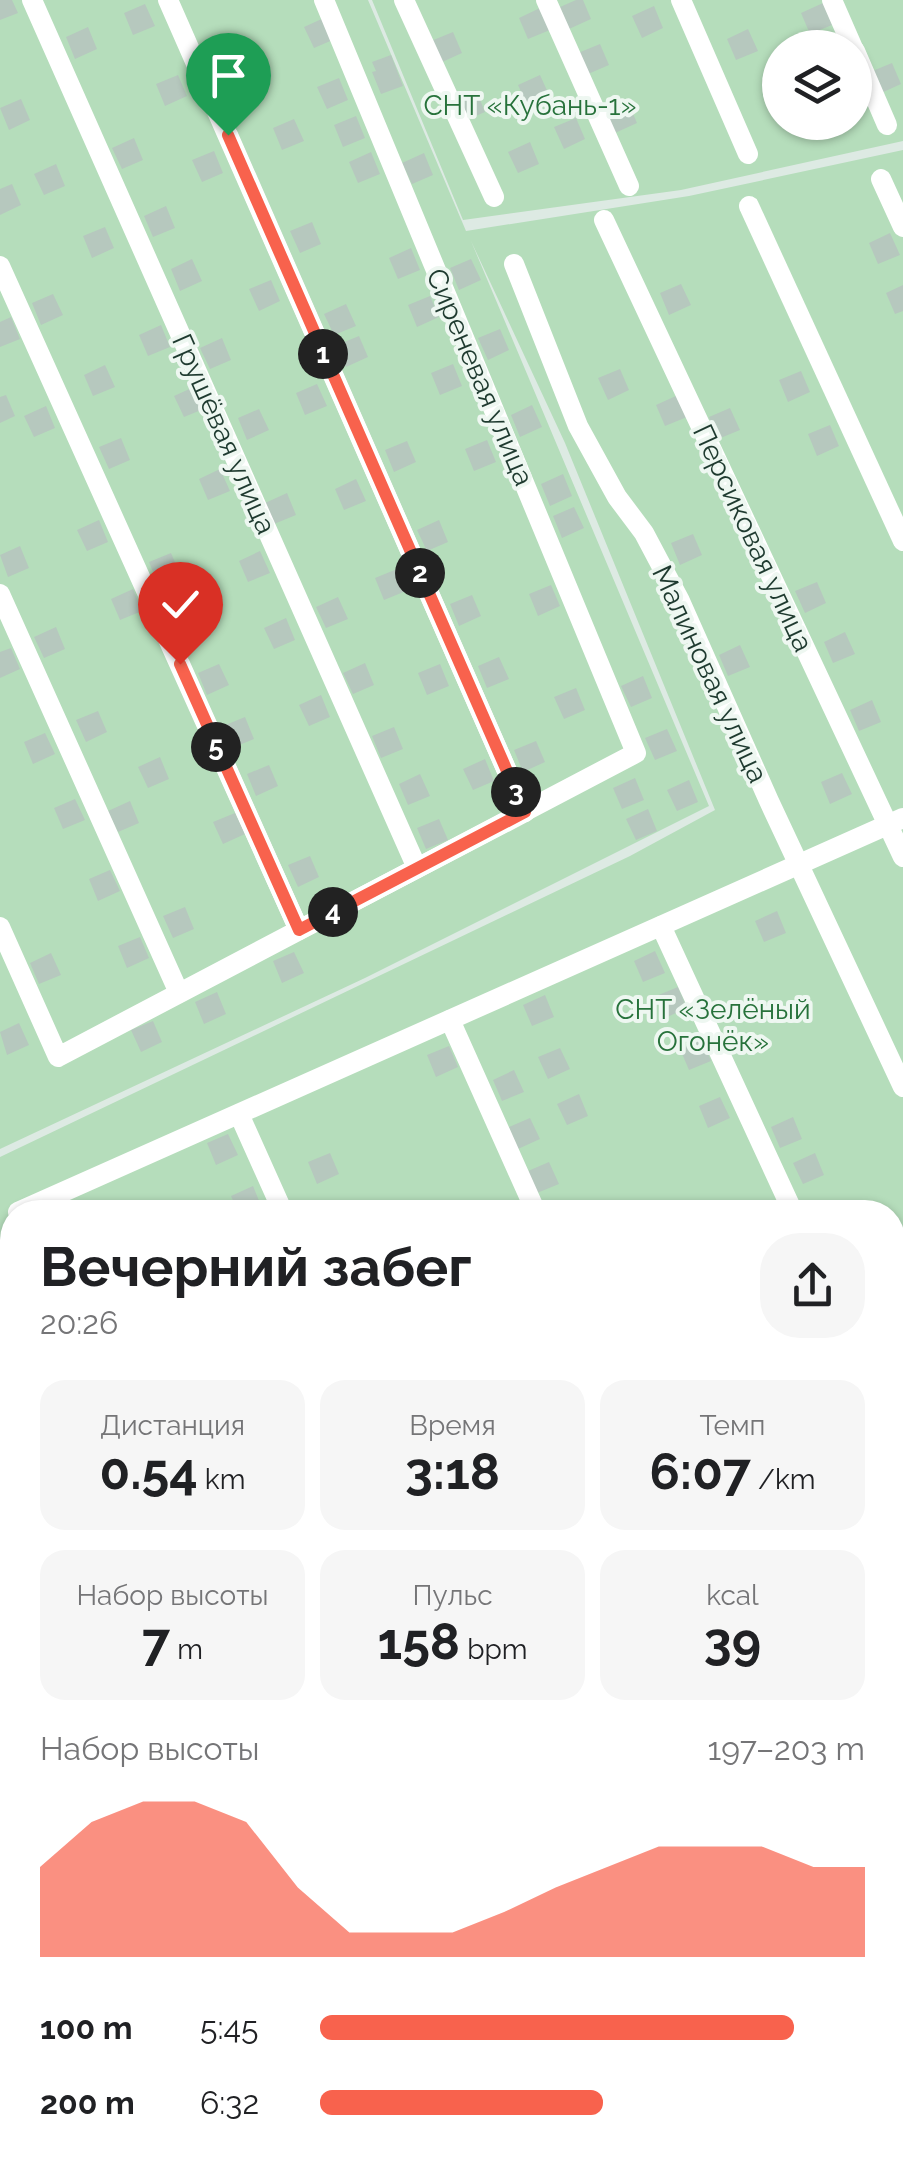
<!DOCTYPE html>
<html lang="ru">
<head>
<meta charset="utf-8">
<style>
	body { margin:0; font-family:Raleway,sans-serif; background:#f6f6f6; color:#202124; height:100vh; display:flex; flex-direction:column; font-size:38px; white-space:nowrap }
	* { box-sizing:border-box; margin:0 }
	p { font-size:32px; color:#757577 }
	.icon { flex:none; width:55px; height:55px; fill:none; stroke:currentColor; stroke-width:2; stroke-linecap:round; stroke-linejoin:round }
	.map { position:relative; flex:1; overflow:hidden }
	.drawer { position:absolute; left:0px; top:1200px; width:905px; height:962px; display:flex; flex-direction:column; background:#fff; border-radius:40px 40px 0 0; box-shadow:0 2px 8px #0004 }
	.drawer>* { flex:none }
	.fabs { position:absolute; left:762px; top:30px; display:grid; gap:20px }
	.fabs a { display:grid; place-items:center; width:110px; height:110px; border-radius:50%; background:#fff; box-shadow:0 2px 8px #0004; font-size:50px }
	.pin { position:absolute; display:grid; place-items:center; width:85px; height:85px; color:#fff; margin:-102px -42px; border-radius:50% 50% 50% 0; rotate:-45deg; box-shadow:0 0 10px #0007 }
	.pin .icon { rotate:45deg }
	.km { position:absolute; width:50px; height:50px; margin:-25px; border-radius:50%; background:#222; color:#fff; font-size:28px; line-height:50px; text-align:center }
	.round { display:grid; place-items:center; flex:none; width:105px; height:105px; border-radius:40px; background:#f6f6f6 }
	.summary { display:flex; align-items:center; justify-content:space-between; height:170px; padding:0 40px }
	h1 { font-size:55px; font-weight:700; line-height:75px }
	.metrics { display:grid; grid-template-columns:repeat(3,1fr); gap:15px; height:170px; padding:10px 40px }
	.metrics div { display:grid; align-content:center; border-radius:25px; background:#f6f6f6; text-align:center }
	.metrics b { font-size:50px; font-weight:700 }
	.metrics small { font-size:28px; font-weight:400 }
	.metrics p { font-size:28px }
	.chart { height:280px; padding:20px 40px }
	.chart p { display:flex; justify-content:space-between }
	.chart svg { width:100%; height:180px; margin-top:10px; fill:#f8624d; opacity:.7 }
	ul { padding:0 40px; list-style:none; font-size:32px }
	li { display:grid; grid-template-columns:160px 120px 1fr; align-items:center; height:75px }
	li i { height:25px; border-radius:12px; background:#f8624d }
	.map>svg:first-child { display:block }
</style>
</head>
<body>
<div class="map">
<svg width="903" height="2161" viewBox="0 0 903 2161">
	<rect width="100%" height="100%" fill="#ddeae3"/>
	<!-- green -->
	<g fill="#b5ddbb" fill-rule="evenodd">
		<path d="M0,0H368L466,231L689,196L903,150V1498L893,1503L892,1212H12V1466L0,1436V1157L630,856L715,810L565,443L471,241L709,806L365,978L0,1149Z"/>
		<path d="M372,0H903V141L681,190L463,220ZM780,48H855V122H780Z"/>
		<path d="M0,1457L12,1486V2150H295L300,2161H0Z"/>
		<path d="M903,1522V2161H307L303,2150H892V1527Z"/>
	</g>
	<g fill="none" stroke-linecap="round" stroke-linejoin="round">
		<!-- stream -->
		<path stroke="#82d0d3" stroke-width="5" d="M892,1516L903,1511"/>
	</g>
	<!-- building -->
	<g fill="#b6c8be">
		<path d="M0,0H12L18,13L0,20Z"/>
		<path d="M576,0H583L591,19L569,29L560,7Z"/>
		<path d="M823,3L832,25L810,34L801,13Z"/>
		<path d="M145,4L155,26L133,35L124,13Z"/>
		<path d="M654,6L663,28L642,38L632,16Z"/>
		<path d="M540,8L550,30L528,39L519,18Z"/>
		<path d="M326,17L335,39L314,48L304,27Z"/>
		<path d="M88,27L97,49L75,59L66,37Z"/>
		<path d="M748,29L758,51L736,60L727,39Z"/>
		<path d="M453,32L462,53L440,63L431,41Z"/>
		<path d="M600,44L609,65L588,74L578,53Z"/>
		<path d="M230,49L239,70L217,80L208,58Z"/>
		<path d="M391,55L403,86L381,94L372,72L376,71L372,62Z"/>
		<path d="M892,63L901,84L879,94L870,72Z"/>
		<path d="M178,75L187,96L165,106L156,84Z"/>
		<path d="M540,75L550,97L528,107L518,85Z"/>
		<path d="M339,78L348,100L327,109L317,87Z"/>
		<path d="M476,90L485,112L464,121L454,99Z"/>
		<path d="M21,99L30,120L9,130L0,108Z"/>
		<path d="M628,102L637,123L615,133L606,111Z"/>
		<path d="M356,116L365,138L343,147L334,125Z"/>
		<path d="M576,118L585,139L564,149L554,127Z"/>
		<path d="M294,119L304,141L282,150L273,128Z"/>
		<path d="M134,138L143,160L122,169L112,148Z"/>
		<path d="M530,142L539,164L518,173L508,152Z"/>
		<path d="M214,151L223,173L202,182L192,160Z"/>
		<path d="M371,152L380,174L358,183L349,162Z"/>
		<path d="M424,153L433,175L412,184L402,163Z"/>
		<path d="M56,164L65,186L44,195L34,174Z"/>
		<path d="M12,184L21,205L0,215V189Z"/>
		<path d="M166,206L175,228L153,237L144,216Z"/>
		<path d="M312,222L321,244L300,253L290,231Z"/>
		<path d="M105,227L114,248L92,258L83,236Z"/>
		<path d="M890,233L900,255L878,264L869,243Z"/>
		<path d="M411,248L420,270L398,279L389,258Z"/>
		<path d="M192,259L202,281L180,291L171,269Z"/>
		<path d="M471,259L481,280L459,290L450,268Z"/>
		<path d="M271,280L280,301L259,311L249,289Z"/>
		<path d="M681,284L691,305L669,315L660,293Z"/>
		<path d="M903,285V311L895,314L886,293Z"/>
		<path d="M53,294L63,315L41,325L32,303Z"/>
		<path d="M430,296L439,317L417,327L408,305Z"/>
		<path d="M346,304L356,326L334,335L324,314Z"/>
		<path d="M11,317L20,339L0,347V322Z"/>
		<path d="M161,325L170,347L148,356L139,335Z"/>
		<path d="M500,329L509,350L488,360L478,338Z"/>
		<path d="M359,336L368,357L346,367L337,345Z"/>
		<path d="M222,338L231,360L210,369L200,348Z"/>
		<path d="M453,364L462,386L440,395L431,373Z"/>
		<path d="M105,365L115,387L93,396L84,375Z"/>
		<path d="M620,369L629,390L608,400L598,378Z"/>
		<path d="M801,371L810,392L788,402L779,380Z"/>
		<path d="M317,384L327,406L305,415L296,393Z"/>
		<path d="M196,386L206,408L184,417L174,396Z"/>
		<path d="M6,395L15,416L0,423V397Z"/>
		<path d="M678,395L687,417L665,426L656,405Z"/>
		<path d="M532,405L542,427L520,437L511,415Z"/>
		<path d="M46,406L55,428L34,437L24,416Z"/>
		<path d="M730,408L740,430L718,439L709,417Z"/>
		<path d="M259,409L269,430L247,440L238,418Z"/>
		<path d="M830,425L839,446L817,456L808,434Z"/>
		<path d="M121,438L130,460L109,469L99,447Z"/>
		<path d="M487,440L496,462L474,471L465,449Z"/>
		<path d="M407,441L416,462L394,472L385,450Z"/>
		<path d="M220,469L230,491L208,500L199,479Z"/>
		<path d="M563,474L572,496L550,506L541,484Z"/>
		<path d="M356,479L366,501L344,510L335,489Z"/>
		<path d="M287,493L296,515L274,524L265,503Z"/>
		<path d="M574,507L584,528L562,538L553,516Z"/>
		<path d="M99,520L108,542L87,551L77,530Z"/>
		<path d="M439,520L448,542L427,551L417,530Z"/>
		<path d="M693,534L702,555L680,565L671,543Z"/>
		<path d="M20,546L29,568L8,577L0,555Z"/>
		<path d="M260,551L270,573L248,582L239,561Z"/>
		<path d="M171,553L180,574L158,584L149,562Z"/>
		<path d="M397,569L406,591L384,600L375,578Z"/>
		<path d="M817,582L826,603L805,613L795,591Z"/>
		<path d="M551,585L560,606L538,616L529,594Z"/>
		<path d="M133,589L142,611L120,620L111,599Z"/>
		<path d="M472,595L481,616L459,626L450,604Z"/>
		<path d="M338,597L348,619L326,628L316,607Z"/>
		<path d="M286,618L295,640L274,649L264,628Z"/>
		<path d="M56,627L65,649L44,658L34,637Z"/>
		<path d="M845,632L855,654L833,663L824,642Z"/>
		<path d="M740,645L750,667L728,676L719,655Z"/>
		<path d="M11,648L20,669L0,678V652Z"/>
		<path d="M499,657L509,679L487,688L478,666Z"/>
		<path d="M365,663L374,685L353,694L343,673Z"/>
		<path d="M219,664L229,685L207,695L198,673Z"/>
		<path d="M440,664L449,686L427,695L418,673Z"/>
		<path d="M643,676L652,698L631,707L621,686Z"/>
		<path d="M576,688L585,710L564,719L554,697Z"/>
		<path d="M321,695L330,717L309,726L299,705Z"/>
		<path d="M872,700L881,722L859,731L850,710Z"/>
		<path d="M98,711L107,732L86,742L76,720Z"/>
		<path d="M245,717L254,739L232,748L223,726Z"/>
		<path d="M394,727L403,749L381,758L372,736Z"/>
		<path d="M667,729L677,751L655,760L645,738Z"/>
		<path d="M45,733L55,754L33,764L24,742Z"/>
		<path d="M536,741L545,762L523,772L514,750Z"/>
		<path d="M160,757L169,779L148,788L138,767Z"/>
		<path d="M485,759L494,781L473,790L463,769Z"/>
		<path d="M269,765L278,786L256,796L247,774Z"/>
		<path d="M842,773L852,794L830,804L821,782Z"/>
		<path d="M420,774L430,796L408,805L399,784Z"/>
		<path d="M635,778L644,800L622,809L613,788Z"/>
		<path d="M689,780L698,802L677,811L667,790Z"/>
		<path d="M75,799L85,820L63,829L54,808Z"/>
		<path d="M130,801L139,823L118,832L108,811Z"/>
		<path d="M648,809L657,831L636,840L626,819Z"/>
		<path d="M235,813L245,834L223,844L213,822Z"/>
		<path d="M439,819L448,840L426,849L417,828Z"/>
		<path d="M310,856L319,877L298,887L288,865Z"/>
		<path d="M110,870L120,891L98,901L89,879Z"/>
		<path d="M185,907L194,929L173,938L163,916Z"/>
		<path d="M777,911L786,933L764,942L755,921Z"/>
		<path d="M140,937L149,958L127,968L118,946Z"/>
		<path d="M655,951L665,973L643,982L634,961Z"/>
		<path d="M294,952L304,973L282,983L273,961Z"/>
		<path d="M51,953L61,975L39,984L30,963Z"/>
		<path d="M678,987L687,1008L665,1018L656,996Z"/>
		<path d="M217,992L226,1014L204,1024L195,1002Z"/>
		<path d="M545,995L554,1017L532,1026L523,1005Z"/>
		<path d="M153,1021L162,1042L141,1052L131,1030Z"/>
		<path d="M19,1023L29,1045L7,1055L0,1032Z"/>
		<path d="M702,1039L711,1061L689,1070L680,1049Z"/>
		<path d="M449,1046L458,1067L436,1077L427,1055Z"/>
		<path d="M560,1048L570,1069L548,1079L538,1057Z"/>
		<path d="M514,1070L524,1092L502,1101L493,1080Z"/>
		<path d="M579,1094L588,1116L567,1125L557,1104Z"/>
		<path d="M720,1097L730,1118L708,1128L699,1106Z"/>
		<path d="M793,1117L802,1139L780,1148L771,1127Z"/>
		<path d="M530,1118L540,1139L518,1149L509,1127Z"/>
		<path d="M228,1134L238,1155L216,1165L207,1143Z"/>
		<path d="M330,1153L339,1174L317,1184L308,1162Z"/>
		<path d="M815,1153L824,1175L803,1184L793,1163Z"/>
		<path d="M549,1162L559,1184L537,1193L528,1171Z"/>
		<path d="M253,1186L262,1208L252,1212H238L231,1196Z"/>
		<path d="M12,1747V1772L2,1777L0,1752Z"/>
		<path d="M10,2061L12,2092L0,2098V2066Z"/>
	</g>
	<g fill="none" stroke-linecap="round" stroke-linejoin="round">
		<!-- minor -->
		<g stroke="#fff" stroke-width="20">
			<path d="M32,0L417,868"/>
			<path d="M168,0L525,812"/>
			<path d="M404,0L494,197"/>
			<path d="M546,0L629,186"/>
			<path d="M681,0L748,154"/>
			<path d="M832,0L853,48"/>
			<path d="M855,51L887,125"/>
			<path d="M881,179L903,227"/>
			<path d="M749,206L903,541"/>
			<path d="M604,220L903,857"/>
			<path d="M514,264L578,426L617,497L644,533L680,601L769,801L903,1087"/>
			<path d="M0,266L299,930"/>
			<path d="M0,594L179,993"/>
			<path d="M661,926L793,1212"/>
			<path d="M0,927L58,1057L636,753L324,0"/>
			<path d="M450,1020L536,1212"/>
			<path d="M239,1114L283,1212"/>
			<path d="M18,1212L903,818"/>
			<path d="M892,1552L903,1548"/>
			<path d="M892,1744L903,1738"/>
			<path d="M0,1824L12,1838"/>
			<path d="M892,1920L903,1915"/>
			<path d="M0,1924L12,1918"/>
			<path d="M892,2096L903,2091"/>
			<path d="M0,2116L12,2110"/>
			<path d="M272,2150L277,2161"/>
			<path d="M883,2150L889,2161"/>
			<path d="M223,2161L246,2150"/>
			<path d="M427,2161L448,2150"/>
			<path d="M765,2161L786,2150"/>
		</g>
	</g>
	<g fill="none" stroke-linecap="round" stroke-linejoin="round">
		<defs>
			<path id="route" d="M180,664L299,930L525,812L228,135"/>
		</defs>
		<!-- route casing -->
		<use href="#route" stroke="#fff" stroke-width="20"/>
		<!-- route -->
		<use href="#route" stroke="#f8624d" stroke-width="12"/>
	</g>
	<g text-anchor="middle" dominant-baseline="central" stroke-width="8" stroke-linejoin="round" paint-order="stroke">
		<!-- park labels -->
		<g font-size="28" fill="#27723b" stroke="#eef7f1">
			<text x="530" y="105">СНТ «Кубань-1»</text>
			<text x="713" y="1009">СНТ «Зелёный<tspan x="713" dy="32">Огонёк»</tspan></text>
		</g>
		<!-- street labels -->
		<g font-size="28" fill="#1e3a2f" stroke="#eef7f1">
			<text transform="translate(480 377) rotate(67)">Сиреневая улица</text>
			<text transform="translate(224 434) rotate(66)">Грушёвая улица</text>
			<text transform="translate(753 538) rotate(65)">Персиковая улица</text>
			<text transform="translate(710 674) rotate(65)">Малиновая улица</text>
		</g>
	</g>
</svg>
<div class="fabs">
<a><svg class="icon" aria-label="layers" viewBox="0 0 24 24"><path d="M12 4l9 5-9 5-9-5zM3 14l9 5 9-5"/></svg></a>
</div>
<div class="pin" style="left:228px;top:135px;background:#1e9e55"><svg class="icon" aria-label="arrive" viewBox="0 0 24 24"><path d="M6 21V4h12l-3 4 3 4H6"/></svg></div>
<div class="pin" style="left:180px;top:664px;background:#d93025"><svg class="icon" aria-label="check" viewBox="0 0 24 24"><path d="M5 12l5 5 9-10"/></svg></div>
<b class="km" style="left:323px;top:354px">1</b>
<b class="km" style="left:420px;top:573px">2</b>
<b class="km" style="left:516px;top:792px">3</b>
<b class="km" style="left:333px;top:912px">4</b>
<b class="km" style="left:216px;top:747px">5</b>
<section class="drawer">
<div class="summary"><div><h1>Вечерний забег</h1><p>20:26</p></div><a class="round"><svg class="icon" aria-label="share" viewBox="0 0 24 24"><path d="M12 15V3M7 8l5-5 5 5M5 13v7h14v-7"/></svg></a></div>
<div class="metrics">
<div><p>Дистанция</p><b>0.54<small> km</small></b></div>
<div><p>Время</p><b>3:18</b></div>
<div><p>Темп</p><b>6:07<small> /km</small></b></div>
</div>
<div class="metrics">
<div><p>Набор высоты</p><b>7<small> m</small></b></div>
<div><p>Пульс</p><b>158<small> bpm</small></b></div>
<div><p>kcal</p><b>39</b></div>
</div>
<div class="chart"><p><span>Набор высоты</span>197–203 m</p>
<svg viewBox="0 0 160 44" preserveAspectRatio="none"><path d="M0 44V22L10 11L20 6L30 6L40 11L50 27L60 38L70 38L80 38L90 33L100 27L110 22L120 17L130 17L140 17L150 22L160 22V44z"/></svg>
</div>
<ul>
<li><b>100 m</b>5:45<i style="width:87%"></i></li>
<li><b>200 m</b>6:32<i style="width:52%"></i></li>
</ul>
</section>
</div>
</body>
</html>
